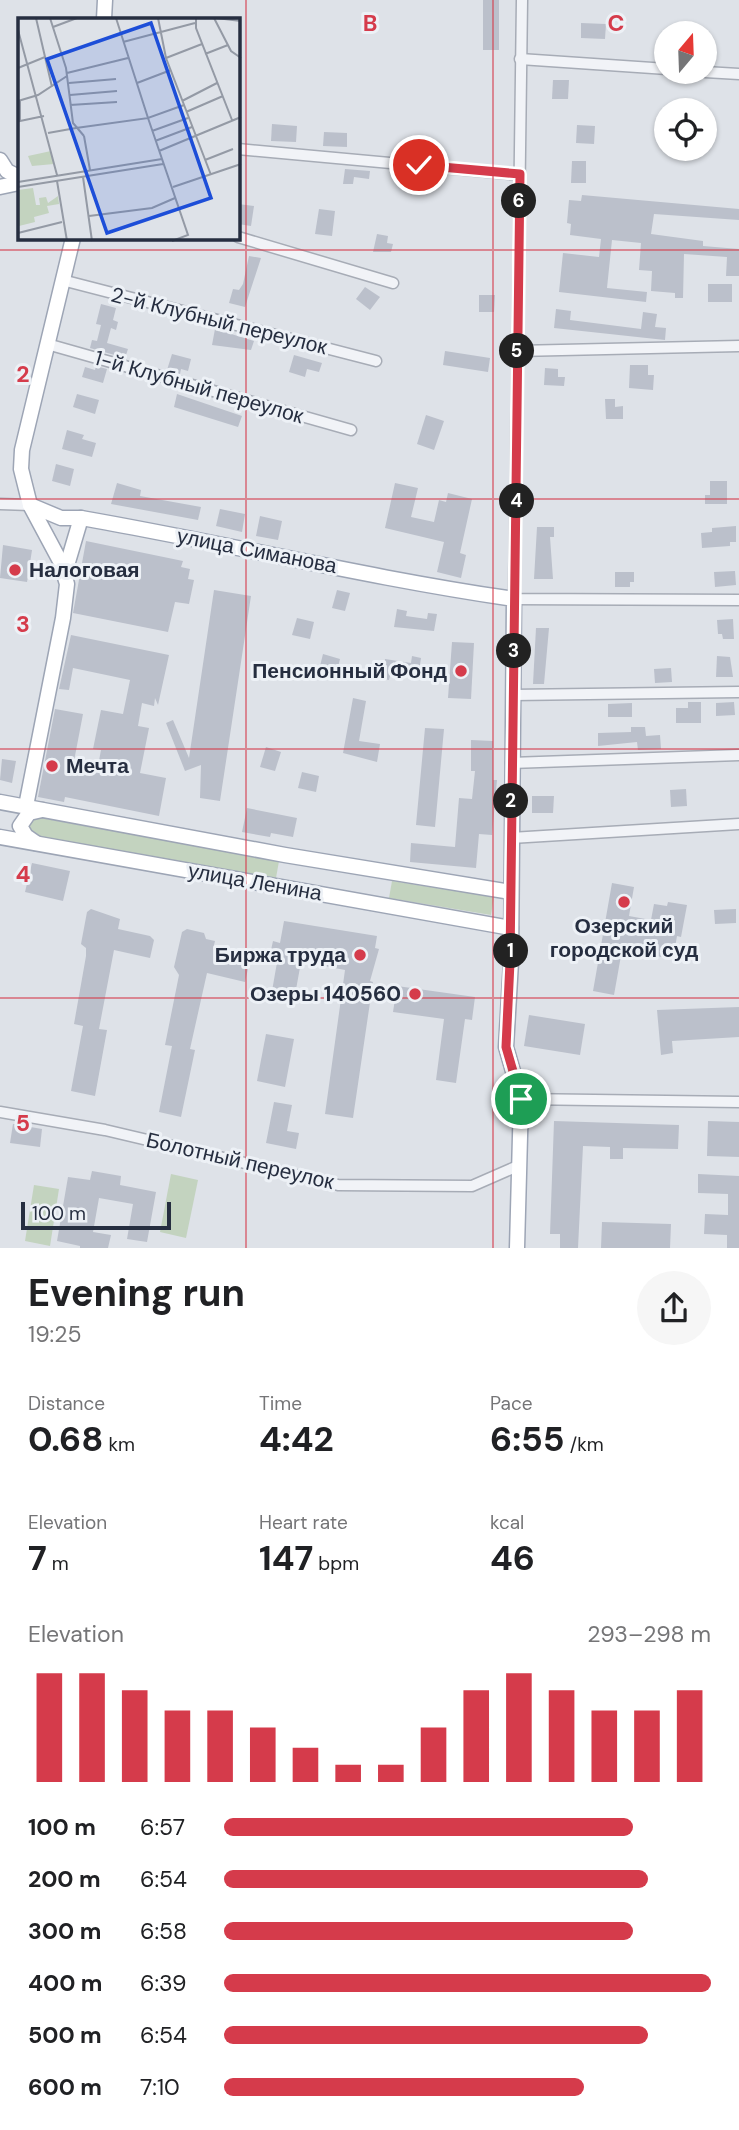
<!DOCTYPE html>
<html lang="en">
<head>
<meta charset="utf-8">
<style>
	body { margin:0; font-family:"DM Sans",sans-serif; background:#f6f6f6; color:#202124; height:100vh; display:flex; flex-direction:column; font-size:26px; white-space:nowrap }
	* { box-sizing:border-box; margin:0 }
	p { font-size:23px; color:#757577 }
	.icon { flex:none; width:38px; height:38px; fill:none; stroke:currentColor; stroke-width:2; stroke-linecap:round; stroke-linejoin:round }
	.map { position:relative; height:1248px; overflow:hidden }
	.sheet { display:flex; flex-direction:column; background:#fff; flex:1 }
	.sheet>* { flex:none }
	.needle { width:46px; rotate:19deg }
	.fabs { position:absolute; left:654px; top:21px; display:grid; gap:14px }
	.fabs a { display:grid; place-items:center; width:63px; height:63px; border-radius:50%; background:#fff; box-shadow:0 2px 5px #0004; font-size:35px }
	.scale { position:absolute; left:21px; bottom:18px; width:150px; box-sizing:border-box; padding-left:7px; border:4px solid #262e40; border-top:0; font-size:19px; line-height:24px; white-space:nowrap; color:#262e40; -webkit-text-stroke:5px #edf1f6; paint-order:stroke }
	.pin { position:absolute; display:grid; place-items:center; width:60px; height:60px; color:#fff; margin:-30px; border:4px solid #fff; border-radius:50%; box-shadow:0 2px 7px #0007 }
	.km { position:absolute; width:35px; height:35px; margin:-18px; border-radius:50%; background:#222; color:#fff; font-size:19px; line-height:35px; text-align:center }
	.round { display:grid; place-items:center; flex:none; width:74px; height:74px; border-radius:37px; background:#f6f6f6 }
	.overview { display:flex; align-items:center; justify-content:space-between; height:119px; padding:0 28px }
	h1 { font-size:38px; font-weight:700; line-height:52px }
	.figures { display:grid; grid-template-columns:repeat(3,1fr); gap:10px; height:119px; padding:7px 28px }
	.figures div { display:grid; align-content:center }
	.figures b { font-size:35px; font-weight:700 }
	.figures small { font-size:19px; font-weight:400 }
	.figures p { font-size:19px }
	.chart { height:196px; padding:14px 28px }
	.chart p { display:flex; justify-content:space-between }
	.chart svg { width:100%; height:126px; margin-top:7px; stroke:#d53b4b; stroke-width:6 }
	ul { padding:0 28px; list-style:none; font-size:23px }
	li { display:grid; grid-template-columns:112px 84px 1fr; align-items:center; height:52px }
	li i { height:18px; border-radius:9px; background:#d53b4b }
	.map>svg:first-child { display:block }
</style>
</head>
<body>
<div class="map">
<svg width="739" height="1248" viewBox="0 0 739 1248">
	<rect width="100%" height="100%" fill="#dee2e8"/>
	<!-- green -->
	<g fill="#c3d3bf">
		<path d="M35,817L279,861L276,878L32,835L25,823Z"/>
		<path d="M392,881L494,897L491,915L389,898Z"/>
		<path d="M171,1174L198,1180L186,1238L160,1232Z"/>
		<path d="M34,1185L59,1189L50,1246L25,1241Z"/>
	</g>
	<!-- building -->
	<g fill="#bbc0cb">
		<rect x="483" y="0" width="16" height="50"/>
		<path d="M581,23L606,24L605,39L581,38Z"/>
		<path d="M553,80H569L568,99H552Z"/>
		<path d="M272,124L297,126L296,142L271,141Z"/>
		<path d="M577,125L595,126L594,144L576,143Z"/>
		<path d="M324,132L347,133V147L323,146Z"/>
		<path d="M572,161H586V183H571Z"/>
		<path d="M345,169L370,171L369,179L354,177L353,184H343Z"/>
		<path d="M582,195L739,209V220L654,214L651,234L703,241V246L739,249V276H726L727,257L684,254L683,298H675V293L651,291L652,271L639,270L641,243L612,240L607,288L647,292L646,302L559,292L563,253L599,257L601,239L570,235L571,224L567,223L569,200L581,201Z"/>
		<path d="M238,204L254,206L251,226L238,224Z"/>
		<path d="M319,209L335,211L332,236L315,234Z"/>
		<path d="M377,234L388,236L387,243L393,244L391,252H373Z"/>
		<path d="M249,256L261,258L245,307L229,303L233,289L239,290L243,284Z"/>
		<rect x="708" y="284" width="24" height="18"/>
		<path d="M365,287L380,297L370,310L356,299Z"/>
		<path d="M479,295H495L494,312H479Z"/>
		<path d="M101,304L116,308L113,320L118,322L116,330L111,328L107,343L128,349L125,358L90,348L92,340L97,341L101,325L96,324Z"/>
		<path d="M556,309L571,311L570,320L641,329L643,312L657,314L655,327L666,328L665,340L554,328Z"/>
		<path d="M215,329L254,341L251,350L212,345Z"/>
		<path d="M445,351L490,358L488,372L443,365Z"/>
		<path d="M172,354L191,359L188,371L181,369L180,374L167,370Z"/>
		<path d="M294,355L322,363L319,372L307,369L305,377L289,372Z"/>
		<path d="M630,365H648V375H654L653,390L629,388Z"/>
		<path d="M96,366L107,369L103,383L82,377L85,367L95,370Z"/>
		<path d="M545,368L558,369V377H565L564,386L544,385Z"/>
		<path d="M77,394L99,400L95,414L73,407Z"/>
		<path d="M177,394L242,416L238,427L174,407Z"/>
		<path d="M605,399H615V407L623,406V419H606Z"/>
		<path d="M426,415L444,421L434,450L417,444Z"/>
		<path d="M67,430L84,435L82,439L96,443L92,457L62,449Z"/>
		<path d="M56,464L74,469L70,486L52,481Z"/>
		<path d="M710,481H727V504H705V495H710Z"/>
		<path d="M117,483L141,490L140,496L201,507L198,520L111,504Z"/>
		<path d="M395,483L418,488L411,517L434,522L439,500L446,502L448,493L472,499L460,553L466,555L461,578L437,572L444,542L385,528Z"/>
		<path d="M220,509L245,514L242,532L216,526Z"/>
		<path d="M260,516L282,521L278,540L256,536Z"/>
		<path d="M736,526V542H730V546L702,548L701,533L712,532V528Z"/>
		<path d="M537,527H554V537H550L553,579H534Z"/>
		<path d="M86,541L183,561L181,567L190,569L188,579L194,580L189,604L175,602L168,632L73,613Z"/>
		<path d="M3,545L32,550L27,582L0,578Z"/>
		<path d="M735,571L736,585L715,587L714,572Z"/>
		<path d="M615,572H634V582H630V587H615Z"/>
		<path d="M214,590L251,596L220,801L200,798L201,765L185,771L166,723L173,720L189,758Z"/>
		<path d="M337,590L350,593L345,611L332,608Z"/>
		<path d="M397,609L407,611L406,616L427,619L428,613L437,614L434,631L394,627Z"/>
		<path d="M297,618L314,622L310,639L292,635Z"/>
		<path d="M733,619L734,639H723L722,634H718L717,620Z"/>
		<path d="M536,628H549L544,684H533Z"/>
		<path d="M71,635L169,655L158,705L155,698L154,706L142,703L138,726L149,728L140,773L166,778L159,816L65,797L64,802L38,797L55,709L83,714L74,761L98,766L101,750L93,749L101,710L123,714L130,680L73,668L69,690L59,689Z"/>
		<path d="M452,642L474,643L471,699L448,698Z"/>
		<path d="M323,654L340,659L337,671L331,670L329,677L318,674Z"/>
		<path d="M412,656L421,658L419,672L396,668L395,673L391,672L389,680L382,679L385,659L411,663Z"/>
		<path d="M717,656L730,657L733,677H716Z"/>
		<path d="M671,668L672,682L655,683L654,669Z"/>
		<path d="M353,698L366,701L359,741L380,744L377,762L343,753Z"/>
		<path d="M688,702H701V723H676V708H688Z"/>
		<path d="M734,702L735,715L716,716V703Z"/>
		<path d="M632,703V717H608V704Z"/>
		<path d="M631,727H645L646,736L660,735L661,749L638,750L637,742L598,746V733L631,732Z"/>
		<path d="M425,728L444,729L435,827L416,825Z"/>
		<path d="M471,740L493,741V780H497L492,835L479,834L476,868L410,862L411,843L455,847L459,798L472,799L475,771H471Z"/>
		<path d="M266,747L281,752L275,771L260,767Z"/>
		<path d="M2,759L16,761L12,783L0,780Z"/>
		<path d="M302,772L319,776L316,792L298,788Z"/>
		<path d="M686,789L687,806L671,807L670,790Z"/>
		<path d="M532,796H554L553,813H532Z"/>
		<path d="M247,808L297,818L293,837L271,833L270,837L242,832Z"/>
		<path d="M32,863L70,871L63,901L25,892Z"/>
		<path d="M612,883L634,887L629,916L651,920L654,904L667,906L668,902L687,905L681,937L677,936L673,959L622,950L614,995L593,991Z"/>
		<path d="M91,909L120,919L118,929L150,936L154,940L150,958L114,950L99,1029L107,1030L95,1096L71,1091L83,1026L74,1024L86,956V948L81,944L87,912Z"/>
		<path d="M736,909V923L715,924L714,910Z"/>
		<path d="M284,921L377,936L375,948L379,949L370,981L373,982L353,1118L325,1114L345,970L324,966L326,955L303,951L295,995L272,991L279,951L271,950L273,941L280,943Z"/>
		<path d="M187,929L204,933L206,939L215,941L213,949L245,956V959L250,960L245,982L207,973L190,1049L195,1050L181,1117L159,1112L172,1046L165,1045L179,975L174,967L182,932Z"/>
		<path d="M397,986L475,997L472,1020L465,1019L456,1083L436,1080L444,1019L393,1012Z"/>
		<path d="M739,1007V1037L672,1041L673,1053L661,1055L657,1010Z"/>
		<path d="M529,1015L585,1024L580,1055L524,1046Z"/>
		<path d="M266,1034L294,1039L285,1087L257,1081Z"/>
		<path d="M274,1102L292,1105L287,1131L299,1133L296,1149L266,1143Z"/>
		<path d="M554,1121L679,1125L678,1149L623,1148V1159H610V1147L583,1146L578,1248H560V1234H550Z"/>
		<path d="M708,1121L739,1122V1157L707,1156Z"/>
		<path d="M13,1124L42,1129L40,1147L10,1143Z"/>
		<path d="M92,1171L121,1176L120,1185L156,1192L147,1242L127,1239L133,1204L99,1198L93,1232L111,1235L108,1248H80V1246L57,1241L68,1177L90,1180Z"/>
		<path d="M698,1174L739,1176V1248H727V1235L704,1234L705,1214L728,1215V1194L698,1193Z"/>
		<path d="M602,1222L671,1224L670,1248H601Z"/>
	</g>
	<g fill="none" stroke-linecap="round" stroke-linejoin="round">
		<defs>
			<g id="minor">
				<path d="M522,0L514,599L739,600"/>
				<path d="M520,59L667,69"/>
				<path d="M705,72L739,74"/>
				<path d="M238,149L520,175"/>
				<path d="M238,237L393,283"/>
				<path d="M62,280L376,361"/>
				<path d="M47,344L351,430"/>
				<path d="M517,351L739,346"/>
				<path d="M0,504L30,505"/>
				<path d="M513,695L739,692"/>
				<path d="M511,763L739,755"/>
				<path d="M511,838L739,824"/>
				<path d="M521,1099L739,1102"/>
				<path d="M0,1112L105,1130L338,1185L472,1186L520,1165"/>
			</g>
			<g id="major">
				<path d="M104,19L105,0"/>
				<path d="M0,160L7,171L19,177"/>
				<path d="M0,187L19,183"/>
				<path d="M30,505L61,518H81C225,543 369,578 514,599L511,962L506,1047L521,1099L517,1248"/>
				<path d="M65,572L81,518"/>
				<path d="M0,802L285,855L511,892"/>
				<path d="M26,806L63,618L67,584L60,561L30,505L21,469L22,450L73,238"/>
				<path d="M0,837L511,928"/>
				<path d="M36,843L26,836L20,826L29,813L42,810"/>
			</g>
		</defs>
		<!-- minor casing -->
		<use href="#minor" stroke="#a7acb6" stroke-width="13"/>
		<!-- major casing -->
		<use href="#major" stroke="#9da5b5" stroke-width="17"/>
		<!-- minor -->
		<use href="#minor" stroke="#f1f3f7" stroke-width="10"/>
		<!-- major -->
		<use href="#major" stroke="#fff" stroke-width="14"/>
	</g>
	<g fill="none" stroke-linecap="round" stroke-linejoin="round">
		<defs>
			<path id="route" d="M419,165L520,174L510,962L506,1047L521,1099"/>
		</defs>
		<!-- route casing -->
		<use href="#route" stroke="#fff" stroke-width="14"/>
		<!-- route -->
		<use href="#route" stroke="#d53b4b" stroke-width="9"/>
	</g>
	<!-- grid -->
	<path fill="none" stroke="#d53b4b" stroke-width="2" stroke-opacity="0.55" d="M246,0V1248M493,0V1248M0,250H739M0,499H739M0,749H739M0,998H739"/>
	<!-- markers -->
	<g fill="#d53b4b" stroke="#edf1f6" stroke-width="2.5">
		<circle cx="15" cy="570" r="7"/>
		<circle cx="461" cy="671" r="7"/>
		<circle cx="52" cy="766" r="7"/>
		<circle cx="624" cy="902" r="7"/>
		<circle cx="360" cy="955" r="7"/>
		<circle cx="415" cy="994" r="7"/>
	</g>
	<g text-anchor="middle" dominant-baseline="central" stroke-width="6" stroke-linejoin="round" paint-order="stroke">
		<!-- street labels -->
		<g font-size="21" fill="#262e40" stroke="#edf1f6">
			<text transform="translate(219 321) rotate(14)">2-й Клубный переулок</text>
			<text transform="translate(199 387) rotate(16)">1-й Клубный переулок</text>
			<text transform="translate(257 551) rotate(11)">улица Симанова</text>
			<text transform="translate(255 882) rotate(10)">улица Ленина</text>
			<text transform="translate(240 1161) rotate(13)">Болотный переулок</text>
		</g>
		<!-- poi labels -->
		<g font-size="21" font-weight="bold" fill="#262e40" stroke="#edf1f6" text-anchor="end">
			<text x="29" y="570" text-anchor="start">Налоговая</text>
			<text x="447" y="671">Пенсионный Фонд</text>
			<text x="66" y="766" text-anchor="start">Мечта</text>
			<text x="624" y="926" text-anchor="middle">Озерский<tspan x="624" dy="24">городской суд</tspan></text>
			<text x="346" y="955">Биржа труда</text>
			<text x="401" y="994">Озеры 140560</text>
		</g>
	</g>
	<!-- overview -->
	<g transform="translate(18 18)">
		<rect width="222" height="222" fill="#dee2e8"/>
		<path d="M33,133L36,146L14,148L10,138ZM15,170L18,187H22L21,180L28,179L30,185L40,178L41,186L29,188L31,195L16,199L17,204L1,208L0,172Z" fill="#c3d3bf"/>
		<path fill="none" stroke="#949aa5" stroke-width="2" d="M18,0L34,69M32,0L48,50L55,105L66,118M98,0L130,100L166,87M140,0L148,40L193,157M178,0V10L214,102M196,0L213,33L223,40M198,0L223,3M35,9L59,0M0,12L39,157M105,24L177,5M187,36L210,27M148,40L184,26M0,50L27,39M49,55L110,40M51,65L98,61M119,65L153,52M52,77L99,73M0,83L20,77L49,58M2,83V103L26,98M164,83L199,65M52,87L99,84M168,94L205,78M58,110L130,100L170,217L154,223M134,113L170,100M30,115L58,110M66,118L72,152M137,123L174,109M141,133L223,99M187,142L215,131M65,159L74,223M39,163L49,223M0,164L144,141M0,169L145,146M155,169L223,146M71,198L134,190L157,180M0,215L44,204"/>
		<path fill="#1d4ed8" fill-opacity="0.15" stroke="#1d4ed8" stroke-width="3.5" d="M133,5L193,180L89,215L29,41Z"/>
		<rect width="222" height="222" fill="none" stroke="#262e40" stroke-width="3.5"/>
	</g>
	<g font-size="23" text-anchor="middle" font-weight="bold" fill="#d53b4b" stroke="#edf1f6" stroke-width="6" stroke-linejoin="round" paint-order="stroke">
		<text x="370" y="31">B</text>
		<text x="616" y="31">C</text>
		<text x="23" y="382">2</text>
		<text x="23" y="632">3</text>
		<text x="23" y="882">4</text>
		<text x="23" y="1131">5</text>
	</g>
</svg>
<div class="fabs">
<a><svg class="needle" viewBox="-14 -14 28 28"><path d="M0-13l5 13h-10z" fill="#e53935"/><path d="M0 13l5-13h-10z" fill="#757577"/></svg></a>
<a><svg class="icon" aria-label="locate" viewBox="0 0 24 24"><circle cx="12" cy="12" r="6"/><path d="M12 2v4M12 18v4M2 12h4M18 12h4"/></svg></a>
</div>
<div class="scale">100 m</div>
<div class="pin" style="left:521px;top:1099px;background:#1e9e55"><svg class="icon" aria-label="arrive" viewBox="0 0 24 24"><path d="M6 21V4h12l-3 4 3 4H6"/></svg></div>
<div class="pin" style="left:419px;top:165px;background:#d93025"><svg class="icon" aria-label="check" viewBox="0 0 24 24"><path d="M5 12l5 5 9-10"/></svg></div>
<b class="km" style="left:511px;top:951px">1</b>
<b class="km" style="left:511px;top:801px">2</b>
<b class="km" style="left:514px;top:651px">3</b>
<b class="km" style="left:517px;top:501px">4</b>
<b class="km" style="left:517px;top:351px">5</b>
<b class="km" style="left:519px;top:201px">6</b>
</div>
<section class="sheet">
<div class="overview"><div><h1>Evening run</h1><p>19:25</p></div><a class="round"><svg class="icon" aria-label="share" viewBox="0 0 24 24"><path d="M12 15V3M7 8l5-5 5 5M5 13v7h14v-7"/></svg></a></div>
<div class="figures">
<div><p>Distance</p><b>0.68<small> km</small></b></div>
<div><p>Time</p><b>4:42</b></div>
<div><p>Pace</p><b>6:55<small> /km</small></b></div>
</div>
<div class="figures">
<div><p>Elevation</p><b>7<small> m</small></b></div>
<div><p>Heart rate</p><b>147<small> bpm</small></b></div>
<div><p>kcal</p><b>46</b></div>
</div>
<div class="chart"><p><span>Elevation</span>293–298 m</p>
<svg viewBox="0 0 160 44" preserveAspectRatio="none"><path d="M5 44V6M15 44V6M25 44V12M35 44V19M45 44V19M55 44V25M65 44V32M75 44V38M85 44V38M95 44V25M105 44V12M115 44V6M125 44V12M135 44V19M145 44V19M155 44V12"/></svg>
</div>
<ul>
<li><b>100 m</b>6:57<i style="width:84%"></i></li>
<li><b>200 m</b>6:54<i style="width:87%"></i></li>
<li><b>300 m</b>6:58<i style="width:84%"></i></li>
<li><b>400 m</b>6:39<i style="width:100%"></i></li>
<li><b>500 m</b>6:54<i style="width:87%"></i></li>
<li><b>600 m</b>7:10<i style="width:74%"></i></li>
</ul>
</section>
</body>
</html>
